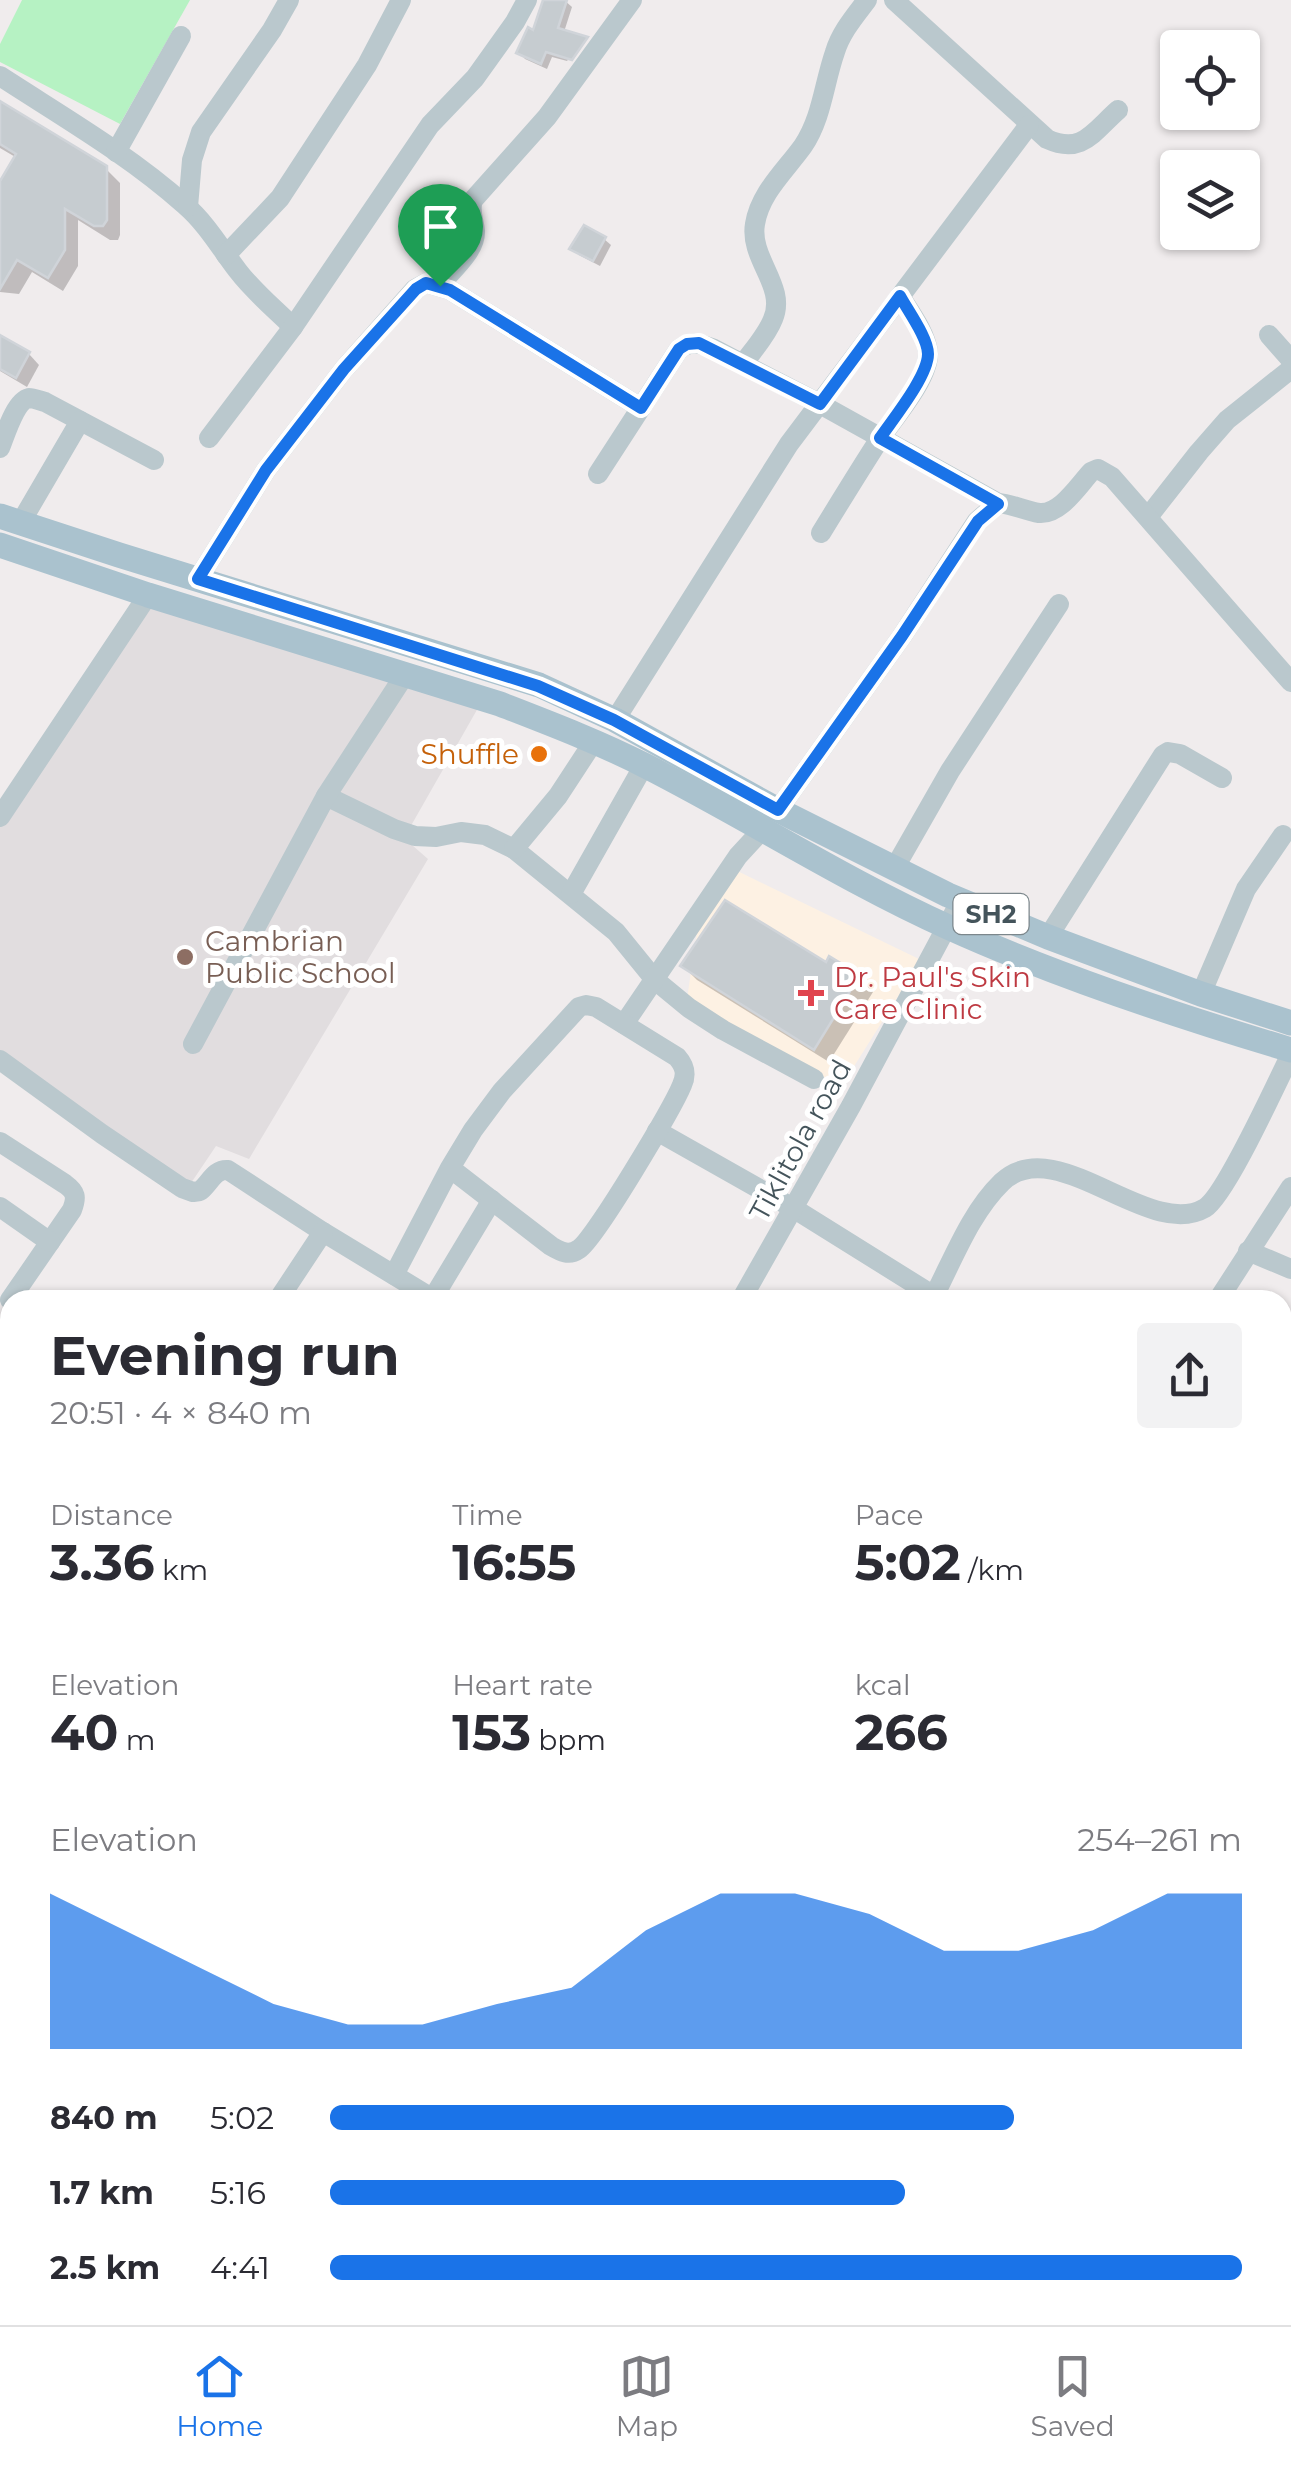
<!DOCTYPE html>
<html lang="en">
<head>
<meta charset="utf-8">
<style>
	body { margin:0; font-family:Montserrat,sans-serif; background:#f2f2f3; color:#2b2b33; height:100vh; display:flex; flex-direction:column; font-size:38px; white-space:nowrap }
	* { box-sizing:border-box; margin:0 }
	p { font-size:32px; color:#7c7c81 }
	.icon { flex:none; width:55px; height:55px; fill:none; stroke:currentColor; stroke-width:2; stroke-linecap:round; stroke-linejoin:round }
	.map { position:relative; flex:1; overflow:hidden }
	.drawer { position:absolute; left:0px; top:1290px; width:1292px; height:1035px; display:flex; flex-direction:column; background:#fff; border-radius:30px 30px 0 0; box-shadow:0 2px 8px #0004 }
	.drawer>* { flex:none }
	.fabs { position:absolute; left:1160px; top:30px; display:grid; gap:20px }
	.fabs a { display:grid; place-items:center; width:100px; height:100px; border-radius:10px; background:#fff; box-shadow:0 2px 8px #0004; font-size:50px }
	.pin { position:absolute; display:grid; place-items:center; width:85px; height:85px; color:#fff; margin:-102px -42px; border-radius:50% 50% 50% 0; rotate:-45deg; box-shadow:0 0 10px #0007 }
	.pin .icon { rotate:45deg }
	.round { display:grid; place-items:center; flex:none; width:105px; height:105px; border-radius:10px; background:#f2f2f3 }
	.head { display:flex; align-items:center; justify-content:space-between; height:170px; padding:0 50px }
	h1 { font-size:55px; font-weight:700; line-height:75px }
	.figures { display:grid; grid-template-columns:repeat(3,1fr); gap:15px; height:170px; padding:10px 50px }
	.figures div { display:grid; align-content:center }
	.figures b { font-size:50px; font-weight:700 }
	.figures small { font-size:28px; font-weight:400 }
	.figures p { font-size:28px }
	.chart { height:280px; padding:20px 50px }
	.chart p { display:flex; justify-content:space-between }
	.chart svg { width:100%; height:180px; margin-top:10px; fill:#1a73e8; opacity:.7 }
	ul { padding:0 50px; list-style:none; font-size:32px }
	li { display:grid; grid-template-columns:160px 120px 1fr; align-items:center; height:75px }
	li i { height:25px; border-radius:12px; background:#1a73e8 }
	.menu { display:flex; justify-content:space-around; align-items:center; height:140px; border-top:2px solid #e1e1e2; background:#fff; font-size:28px; color:#7c7c81 }
	.menu a { display:grid; justify-items:center; gap:5px }
	.menu .on { color:#1a73e8 }
	.map>svg:first-child { display:block }
</style>
</head>
<body>
<div class="map">
<svg width="1291" height="2325" viewBox="0 0 1291 2325">
	<rect width="100%" height="100%" fill="#f0eced"/>
	<!-- commercial -->
	<path fill="#fdf1e3" d="M725,865L921,960L841,1087L687,999L702,898Z"/>
	<!-- education -->
	<path fill="#e1dddf" d="M141,605L482,701L404,838L428,859L249,1159L216,1146L187,1189L0,1054V811Z"/>
	<!-- green -->
	<path fill="#b6f2c3" d="M22,0H190L120,124L0,62V44Z"/>
	<!-- water -->
	<path fill="#80eef2" d="M0,1875L10,1879V2315H534L566,2325H0Z"/>
	<!-- shadow -->
	<g fill="#0003">
		<path d="M545,0H564L572,7L564,32L584,39L567,61L552,57L547,69L525,59L519,52L535,33Z"/>
		<path d="M0,104L105,168L120,183V235L118,240H110L78,220V266L63,291L32,272L19,294L0,292V186L17,158L0,148Z"/>
		<path d="M604,239L611,245L600,266L579,255L572,248Z"/>
		<path d="M0,338L29,354L39,365L27,387L0,371Z"/>
		<path d="M683,966H827L858,977L873,992L829,1062L697,980Z"/>
	</g>
	<!-- building -->
	<g fill="#c6ccd0" stroke="#d0d4d9" stroke-width="2.5">
		<path d="M543,0H567L558,28L588,37L572,60L546,52L541,64L516,53L528,27L533,30Z"/>
		<path d="M0,101L107,166V220L103,226H94L65,209V250L48,278L17,260L0,289V181L16,154L0,144Z"/>
		<path d="M584,225L606,237L593,261L569,249Z"/>
		<path d="M0,335L30,352L16,378L0,369Z"/>
		<path d="M725,900L826,962L829,956L860,975L814,1050L680,966Z"/>
	</g>
	<g fill="none" stroke-linecap="round" stroke-linejoin="round">
		<!-- minor -->
		<g stroke="#bac8cd" stroke-width="20">
			<path d="M894,0L1047,139C1082,155 1093,132 1118,110"/>
			<path d="M0,76C63,117 129,155 185,205C207,224 221,249 238,271C254,292 275,309 293,327"/>
			<path d="M116,152L181,36"/>
			<path d="M188,207L192,160L201,132L272,30L289,0"/>
			<path d="M226,255L280,198L367,65L401,0"/>
			<path d="M439,286C451,271 476,251 475,231C474,219 469,212 473,200L547,117L632,0"/>
			<path d="M1269,335L1291,360"/>
			<path d="M743,364C753,350 767,335 773,319C787,286 749,259 755,224C760,193 785,171 803,146C822,118 824,83 835,52C841,32 855,16 867,0"/>
			<path d="M209,438L293,327L430,125L475,78L515,22L527,0"/>
			<path d="M0,448C5,436 15,401 29,398C33,398 41,401 45,402L154,460"/>
			<path d="M598,474L679,349C691,341 699,343 712,348L820,404L998,503"/>
			<path d="M1148,517L1199,452L1227,420L1291,369"/>
			<path d="M21,522L80,421"/>
			<path d="M821,533C840,502 859,471 879,440C893,419 930,378 928,352C926,333 910,312 900,296"/>
			<path d="M198,579L266,470L344,369L415,289L426,283L450,290L641,408"/>
			<path d="M615,720L789,444L1029,125"/>
			<path d="M326,796L394,829L415,836L436,837L461,832L485,835L514,849L616,932L655,980L689,1008L723,1030L814,1079"/>
			<path d="M778,810L902,636L977,521L998,503C1013,504 1025,511 1039,513C1060,515 1078,486 1091,472L1098,469L1112,477L1291,682"/>
			<path d="M0,817L148,595"/>
			<path d="M514,849L558,796L594,741"/>
			<path d="M894,869L950,771L1059,604"/>
			<path d="M571,894L644,765"/>
			<path d="M1048,937L1163,755L1168,752L1180,754L1222,778"/>
			<path d="M1201,994L1246,889L1283,835"/>
			<path d="M624,1024L738,856L762,830"/>
			<path d="M193,1044L326,796L404,676"/>
			<path d="M0,1060L102,1134L182,1188L193,1192L200,1191C210,1183 214,1169 228,1170L323,1232L435,1300"/>
			<path d="M657,1131L793,1208L934,1296"/>
			<path d="M0,1142L65,1184C76,1192 77,1197 72,1210L10,1300"/>
			<path d="M0,1207L50,1242"/>
			<path d="M1248,1251L1291,1269"/>
			<path d="M394,1275L450,1168L473,1130L502,1091L579,1007L586,1005L596,1007L677,1057C685,1066 687,1074 682,1085C673,1107 595,1239 579,1249C569,1256 561,1252 551,1246L450,1168"/>
			<path d="M433,1298L492,1200"/>
			<path d="M278,1300L323,1232"/>
			<path d="M741,1300L851,1106L961,900"/>
			<path d="M932,1300C953,1260 970,1213 1002,1182C1056,1131 1149,1241 1205,1208C1226,1195 1277,1082 1291,1054"/>
			<path d="M1218,1300L1291,1187"/>
			<path d="M0,1332L10,1340"/>
			<path d="M1282,1356L1291,1360"/>
			<path d="M0,1411L10,1397"/>
			<path d="M1282,1469L1291,1473"/>
			<path d="M0,1615L5,1619"/>
			<path d="M1282,1626L1291,1610"/>
			<path d="M1282,1841L1291,1845"/>
			<path d="M1282,1969L1291,1974"/>
			<path d="M1282,2213L1291,2201"/>
		</g>
		<!-- major -->
		<g stroke="#aac2ce" stroke-width="25">
			<path d="M0,516L119,555L539,685L615,720L778,810L948,895L1048,937L1201,994L1291,1023"/>
			<path d="M0,545L148,595L500,704C549,723 599,742 646,766C748,818 844,880 948,927C1056,976 1177,1016 1291,1050"/>
		</g>
	</g>
	<g fill="none" stroke-linecap="round" stroke-linejoin="round">
		<defs>
			<path id="route" d="M426,283L450,290L641,408L679,349L687,344L699,343L820,404L900,296C908,311 928,338 928,354C928,376 893,419 880,438L998,504L978,521L902,636L778,810L614,720L538,686L198,579L266,470L344,369L416,289Z"/>
		</defs>
		<!-- route casing -->
		<use href="#route" stroke="#fff" stroke-width="20"/>
		<!-- route -->
		<use href="#route" stroke="#1a73e8" stroke-width="12"/>
	</g>
	<!-- markers -->
	<circle fill="#e8710a" stroke="#fff" stroke-width="4" cx="539" cy="754" r="10"/>
	<circle fill="#8d6e63" stroke="#fff" stroke-width="4" cx="185" cy="957" r="10"/>
	<path fill="#e0444e" stroke="#fff" stroke-width="4" d="M806 978h10v10h10v10h-10v10h-10v-10h-10v-10h10z"/>
	<g text-anchor="middle" dominant-baseline="central" stroke-width="10" stroke-linejoin="round" paint-order="stroke">
		<!-- shield labels -->
		<rect fill="#fff" stroke="#7c878c" stroke-width="2.5" x="953.5" y="894" width="75" height="40" rx="8"/>
		<g font-size="25" font-weight="bold" fill="#44545b">
			<text x="991" y="914">SH2</text>
		</g>
		<!-- food labels -->
		<g font-size="28" fill="#c56008" stroke="#fff" text-anchor="end">
			<text x="519" y="754">Shuffle</text>
		</g>
		<!-- education labels -->
		<g font-size="28" fill="#785e54" stroke="#fff" text-anchor="start">
			<text x="205" y="941">Cambrian<tspan x="205" dy="32">Public School</tspan></text>
		</g>
		<!-- health labels -->
		<g font-size="28" fill="#be3a42" stroke="#fff" text-anchor="start">
			<text x="834" y="977">Dr. Paul's Skin<tspan x="834" dy="32">Care Clinic</tspan></text>
		</g>
		<!-- street labels -->
		<g font-size="28" fill="#44545b" stroke="#fff">
			<text transform="translate(800 1140) rotate(-61)">Tiklitola road</text>
		</g>
	</g>
</svg>
<div class="fabs">
<a><svg class="icon" aria-label="locate" viewBox="0 0 24 24"><circle cx="12" cy="12" r="6"/><path d="M12 2v4M12 18v4M2 12h4M18 12h4"/></svg></a>
<a><svg class="icon" aria-label="layers" viewBox="0 0 24 24"><path d="M12 4l9 5-9 5-9-5zM3 14l9 5 9-5"/></svg></a>
</div>
<div class="pin" style="left:440px;top:286px;background:#1e9e55"><svg class="icon" aria-label="arrive" viewBox="0 0 24 24"><path d="M6 21V4h12l-3 4 3 4H6"/></svg></div>
<section class="drawer">
<div class="head"><div><h1>Evening run</h1><p>20:51 · 4 × 840 m</p></div><a class="round"><svg class="icon" aria-label="share" viewBox="0 0 24 24"><path d="M12 15V3M7 8l5-5 5 5M5 13v7h14v-7"/></svg></a></div>
<div class="figures">
<div><p>Distance</p><b>3.36<small> km</small></b></div>
<div><p>Time</p><b>16:55</b></div>
<div><p>Pace</p><b>5:02<small> /km</small></b></div>
</div>
<div class="figures">
<div><p>Elevation</p><b>40<small> m</small></b></div>
<div><p>Heart rate</p><b>153<small> bpm</small></b></div>
<div><p>kcal</p><b>266</b></div>
</div>
<div class="chart"><p><span>Elevation</span>254–261 m</p>
<svg viewBox="0 0 160 44" preserveAspectRatio="none"><path d="M0 44V6L10 15L20 24L30 33L40 38L50 38L60 33L70 29L80 15L90 6L100 6L110 11L120 20L130 20L140 15L150 6L160 6V44z"/></svg>
</div>
<ul>
<li><b>840 m</b>5:02<i style="width:75%"></i></li>
<li><b>1.7 km</b>5:16<i style="width:63%"></i></li>
<li><b>2.5 km</b>4:41<i style="width:100%"></i></li>
</ul>
</section>
</div>
<nav class="menu">
<a class="on"><svg class="icon" aria-label="home" viewBox="0 0 24 24"><path d="M3 11l9-7 9 7M6 9v11h12V9"/></svg>Home</a>
<a><svg class="icon" aria-label="map" viewBox="0 0 24 24"><path d="M3 6l6-2 6 2 6-2v14l-6 2-6-2-6 2zM9 4v14M15 6v14"/></svg>Map</a>
<a><svg class="icon" aria-label="saved" viewBox="0 0 24 24"><path d="M7 4h10v16l-5-4-5 4z"/></svg>Saved</a>
</nav>
</body>
</html>
